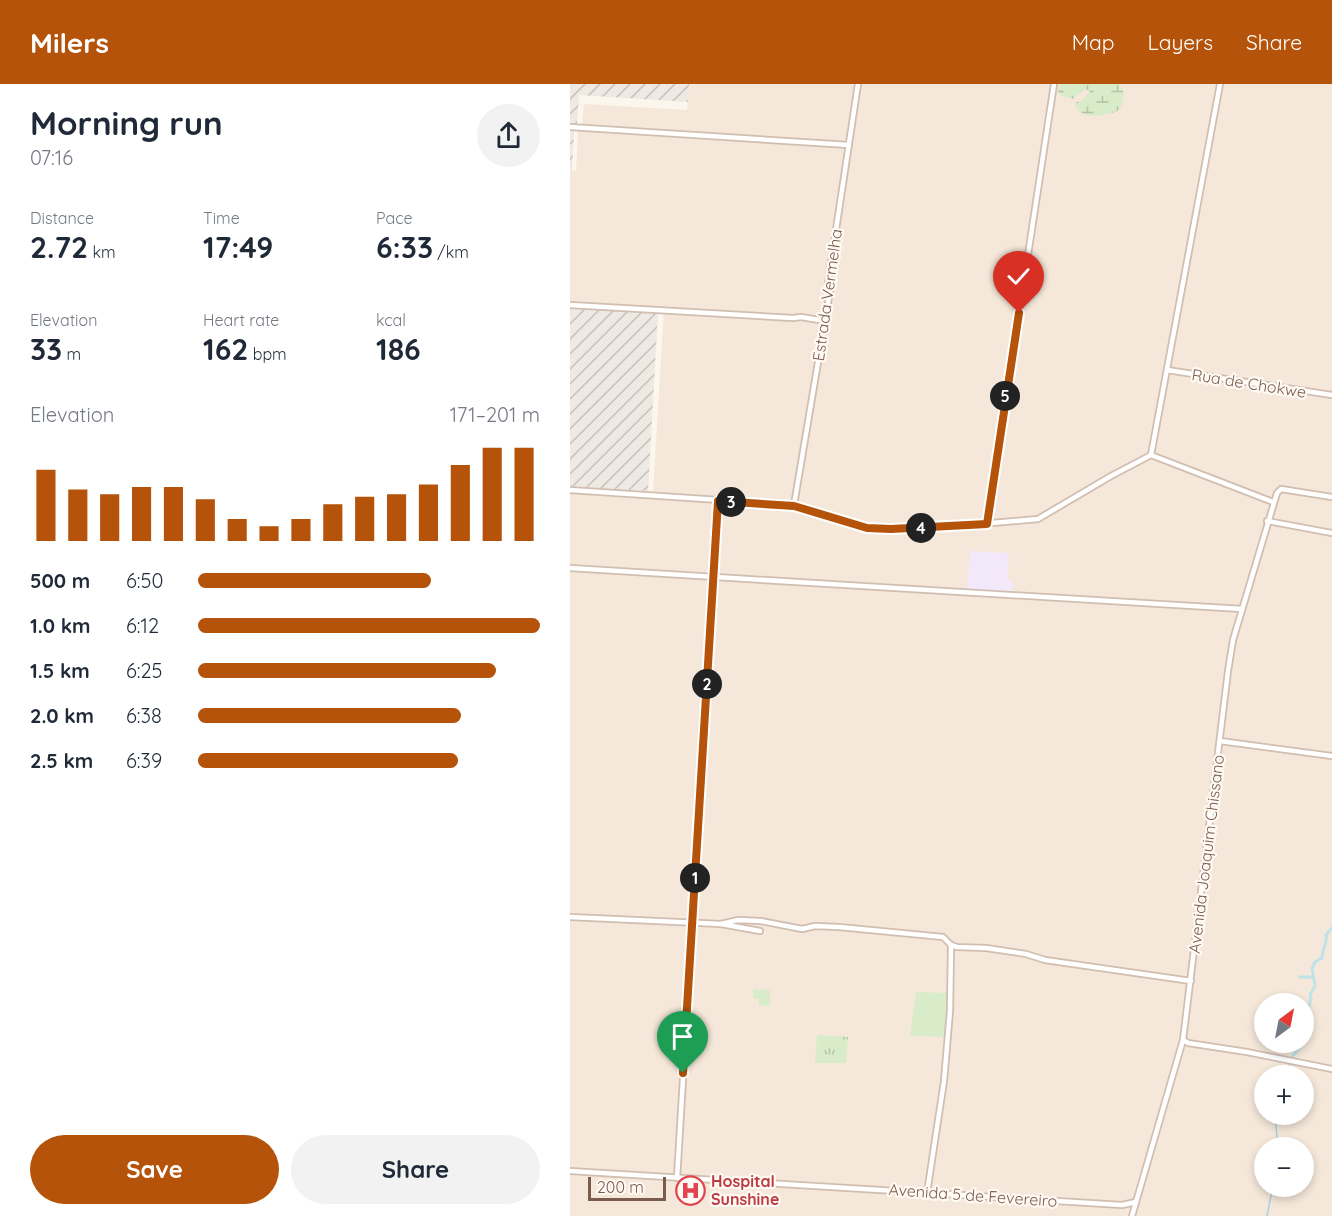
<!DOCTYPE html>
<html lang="en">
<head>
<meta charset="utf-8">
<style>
	body { margin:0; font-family:Quicksand,sans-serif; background:#f2f2f3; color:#1f2937; height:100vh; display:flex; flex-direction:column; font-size:22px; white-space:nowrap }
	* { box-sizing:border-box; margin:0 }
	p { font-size:20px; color:#747a83 }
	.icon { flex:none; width:33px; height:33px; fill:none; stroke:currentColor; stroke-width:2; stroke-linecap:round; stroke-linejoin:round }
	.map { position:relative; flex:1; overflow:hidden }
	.details { display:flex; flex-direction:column; background:#fff; width:570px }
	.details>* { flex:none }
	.needle { width:39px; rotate:32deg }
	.tools { position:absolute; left:684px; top:909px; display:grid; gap:12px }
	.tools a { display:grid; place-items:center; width:60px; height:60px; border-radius:50%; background:#fff; box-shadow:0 3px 9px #0003; font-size:30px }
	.scale { position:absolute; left:18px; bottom:15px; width:78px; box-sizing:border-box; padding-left:6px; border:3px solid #7a5c4d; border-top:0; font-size:16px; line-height:21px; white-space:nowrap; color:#7a5c4d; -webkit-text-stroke:4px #fffaf3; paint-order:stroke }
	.pin { position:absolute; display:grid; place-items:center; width:51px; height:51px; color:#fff; margin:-62px -26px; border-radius:50% 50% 50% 0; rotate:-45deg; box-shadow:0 0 6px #0007 }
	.pin .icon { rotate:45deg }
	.km { position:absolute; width:30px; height:30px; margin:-15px; border-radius:50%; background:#222; color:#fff; font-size:16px; line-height:30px; text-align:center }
	.round { display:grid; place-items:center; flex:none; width:63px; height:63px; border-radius:32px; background:#f2f2f3 }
	.summary { display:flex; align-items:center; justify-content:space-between; height:102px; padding:0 30px }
	h1 { font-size:33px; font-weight:700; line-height:45px }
	.stats { display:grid; grid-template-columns:repeat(3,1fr); gap:9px; height:102px; padding:6px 30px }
	.stats div { display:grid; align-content:center }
	.stats b { font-size:30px; font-weight:700 }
	.stats small { font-size:16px; font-weight:400 }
	.stats p { font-size:16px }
	.chart { height:168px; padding:12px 30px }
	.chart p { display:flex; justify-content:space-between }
	.chart svg { width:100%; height:108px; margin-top:6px; stroke:#b45309; stroke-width:6 }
	.button { display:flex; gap:12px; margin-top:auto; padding:12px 30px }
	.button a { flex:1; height:69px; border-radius:36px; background:#b45309; color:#fff; font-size:24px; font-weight:700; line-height:69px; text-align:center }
	.button a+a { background:#f2f2f3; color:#1f2937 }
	ul { padding:0 30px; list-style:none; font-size:20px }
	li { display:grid; grid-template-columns:96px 72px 1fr; align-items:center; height:45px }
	li i { height:15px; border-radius:8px; background:#b45309 }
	header { display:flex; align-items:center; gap:36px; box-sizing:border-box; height:84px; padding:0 30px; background:#b45309; color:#fff }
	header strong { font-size:28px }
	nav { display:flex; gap:33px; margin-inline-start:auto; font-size:21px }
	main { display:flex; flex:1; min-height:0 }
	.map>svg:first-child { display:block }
</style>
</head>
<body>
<header>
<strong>Milers</strong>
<nav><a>Map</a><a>Layers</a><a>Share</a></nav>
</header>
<main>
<section class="details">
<div class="summary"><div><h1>Morning run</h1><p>07:16</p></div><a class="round"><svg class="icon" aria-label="share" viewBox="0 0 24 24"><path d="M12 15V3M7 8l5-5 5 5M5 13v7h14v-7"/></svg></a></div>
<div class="stats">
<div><p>Distance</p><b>2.72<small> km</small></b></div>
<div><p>Time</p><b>17:49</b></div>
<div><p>Pace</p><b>6:33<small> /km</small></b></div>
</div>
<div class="stats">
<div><p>Elevation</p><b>33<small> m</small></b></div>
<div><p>Heart rate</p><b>162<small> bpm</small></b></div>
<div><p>kcal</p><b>186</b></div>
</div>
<div class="chart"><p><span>Elevation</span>171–201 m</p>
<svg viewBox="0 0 160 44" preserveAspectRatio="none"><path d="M5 44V15M15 44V23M25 44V25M35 44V22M45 44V22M55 44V27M65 44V35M75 44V38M85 44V35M95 44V29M105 44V26M115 44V25M125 44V21M135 44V13M145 44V6M155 44V6"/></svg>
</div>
<ul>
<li><b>500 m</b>6:50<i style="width:68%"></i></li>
<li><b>1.0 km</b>6:12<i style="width:100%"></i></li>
<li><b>1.5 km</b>6:25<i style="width:87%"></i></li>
<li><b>2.0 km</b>6:38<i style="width:77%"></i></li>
<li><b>2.5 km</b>6:39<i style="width:76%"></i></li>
</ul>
<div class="button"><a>Save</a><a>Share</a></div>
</section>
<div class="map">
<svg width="762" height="1132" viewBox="0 0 762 1132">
	<defs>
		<pattern id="industrial-furrows" width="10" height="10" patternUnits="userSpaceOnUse" patternTransform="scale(1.5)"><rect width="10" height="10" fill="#efe9e4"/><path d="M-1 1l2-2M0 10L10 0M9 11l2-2" fill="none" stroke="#c7c0bb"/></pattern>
		<pattern id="wetland-marsh" width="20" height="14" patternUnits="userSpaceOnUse" patternTransform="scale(1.5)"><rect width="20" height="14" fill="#d8ecc9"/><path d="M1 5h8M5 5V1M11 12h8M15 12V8" fill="none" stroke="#b4c2a5"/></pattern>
		<pattern id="park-tufts" width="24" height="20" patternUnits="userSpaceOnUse" patternTransform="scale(1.5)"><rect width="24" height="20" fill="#d8ecc9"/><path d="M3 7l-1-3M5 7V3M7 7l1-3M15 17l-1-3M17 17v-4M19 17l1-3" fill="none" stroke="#b4c2a5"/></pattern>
	</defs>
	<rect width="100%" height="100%" fill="#fdf6ec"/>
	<!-- residential -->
	<path fill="#f5e8da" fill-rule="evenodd" d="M119,0H762V1132H0V402L83,407L94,225L0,218V87H6L8,48L12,42L14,20L117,26ZM694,920H734V958H694ZM694,992H734V1030H694ZM694,1064H734V1102H694Z"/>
	<!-- industrial -->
	<g fill="url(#industrial-furrows)">
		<path d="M0,0H119L118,18L9,11L7,42L4,49L2,87H0Z"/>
		<path d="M0,224L88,229L78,407L0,402Z"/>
	</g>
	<!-- education -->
	<path fill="#f3e8fa" d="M400,467L439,469L437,496L443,497L442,509L397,506Z"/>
	<!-- wetland -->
	<path fill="url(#wetland-marsh)" d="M490,0H548C557,6 554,20 548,27C533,31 515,38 505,22L506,18L512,17L520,7L515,5L503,15L490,11L488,7Z"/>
	<!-- park -->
	<path fill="url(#park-tufts)" d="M247,951L278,953L276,979H245Z"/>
	<!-- pitch -->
	<g fill="#d8ecc9">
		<path d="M183,905L200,906V922L189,921V915L183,914Z"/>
		<path d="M346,908L379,909L377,953L340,952Z"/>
	</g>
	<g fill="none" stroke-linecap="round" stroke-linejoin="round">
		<!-- stream -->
		<g stroke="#a5d3da" stroke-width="1.5">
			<path d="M721,992L719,982L722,973"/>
			<path d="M708,1064L705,1032L709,1030"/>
			<path d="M697,1132L703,1102"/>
		</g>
		<!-- canal -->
		<g stroke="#bfe3e8" stroke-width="3">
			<path d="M730,893H742"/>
			<path d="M734,936L736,935L741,914L740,911L745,902L742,884L745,878L752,874C752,865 758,859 756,851L762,844"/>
			<path d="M722,973L732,961L731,958"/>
		</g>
		<defs>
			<g id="minor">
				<path d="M0,43L279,61"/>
				<path d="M0,221L223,234L231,233L255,237"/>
				<path d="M597,286L762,311"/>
				<path d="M581,371L650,0"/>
				<path d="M0,406L224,421L297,445L387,442L468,435L541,392L581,371L703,418"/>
				<path d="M224,421L260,207L258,199L288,0"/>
				<path d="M697,437L762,449"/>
				<path d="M417,440L484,0"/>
				<path d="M0,484C224,497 448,513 672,525"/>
				<path d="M650,657L762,672"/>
				<path d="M0,833L151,840L190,847"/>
				<path d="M151,840L168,836L191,837L232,845L245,842L269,843L373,853L381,861L387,863L416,864L456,870L475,876L621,897"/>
				<path d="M613,956L618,959L677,968L762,985"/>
				<path d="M0,1087L552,1121L566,1118"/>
				<path d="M107,1094L148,417"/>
				<path d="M357,1109L374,997L380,927L381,861"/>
				<path d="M562,1132L613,956L658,587L663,556L707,409L711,405L762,413"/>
			</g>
		</defs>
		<!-- minor casing -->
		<use href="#minor" stroke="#d1beb0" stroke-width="8"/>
		<!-- minor -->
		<use href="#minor" stroke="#fff" stroke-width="4.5"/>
	</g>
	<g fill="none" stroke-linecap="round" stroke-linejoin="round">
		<defs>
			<path id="route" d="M113,989L148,417L224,422L297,444L321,445L417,440L449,229"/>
		</defs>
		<!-- route casing -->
		<use href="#route" stroke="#fff" stroke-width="12"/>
		<!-- route -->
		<use href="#route" stroke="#b45309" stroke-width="8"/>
	</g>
	<!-- icons -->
	<defs>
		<symbol id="hospital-ring" viewBox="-11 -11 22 22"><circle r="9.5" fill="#fffaf3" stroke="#e0444e" stroke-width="1.5"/><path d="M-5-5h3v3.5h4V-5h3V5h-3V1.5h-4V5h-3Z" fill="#e0444e"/></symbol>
	</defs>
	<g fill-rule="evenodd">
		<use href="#hospital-ring" x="104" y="1090" width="33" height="33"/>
	</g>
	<g text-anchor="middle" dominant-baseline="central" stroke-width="4.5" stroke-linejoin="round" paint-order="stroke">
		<!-- street labels -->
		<g font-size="16" fill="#7a5c4d" stroke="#fffaf3">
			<text transform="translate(257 211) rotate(-82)">Estrada Vermelha</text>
			<text transform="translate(679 299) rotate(9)">Rua de Chokwe</text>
			<text transform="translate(636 770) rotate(-83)">Avenida Joaquim Chissano</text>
			<text transform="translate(403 1111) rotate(4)">Avenida 5 de Fevereiro</text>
		</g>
		<!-- health labels -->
		<g font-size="16" font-weight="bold" fill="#be3a42" stroke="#fffaf3" text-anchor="start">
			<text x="141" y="1097">Hospital<tspan x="141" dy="18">Sunshine</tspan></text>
		</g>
	</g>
</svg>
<div class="tools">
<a><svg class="needle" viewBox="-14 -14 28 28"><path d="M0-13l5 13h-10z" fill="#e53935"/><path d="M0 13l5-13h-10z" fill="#747a83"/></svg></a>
<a>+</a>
<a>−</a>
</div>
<div class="scale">200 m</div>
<div class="pin" style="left:113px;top:989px;background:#1e9e55"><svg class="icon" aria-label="arrive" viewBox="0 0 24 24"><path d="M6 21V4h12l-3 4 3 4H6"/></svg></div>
<div class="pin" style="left:449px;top:229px;background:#d93025"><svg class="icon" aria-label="check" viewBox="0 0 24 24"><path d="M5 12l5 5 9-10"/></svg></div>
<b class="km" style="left:125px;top:794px">1</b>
<b class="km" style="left:137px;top:600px">2</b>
<b class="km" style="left:161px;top:418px">3</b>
<b class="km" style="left:351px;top:444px">4</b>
<b class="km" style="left:435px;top:312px">5</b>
</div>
</main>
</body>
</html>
